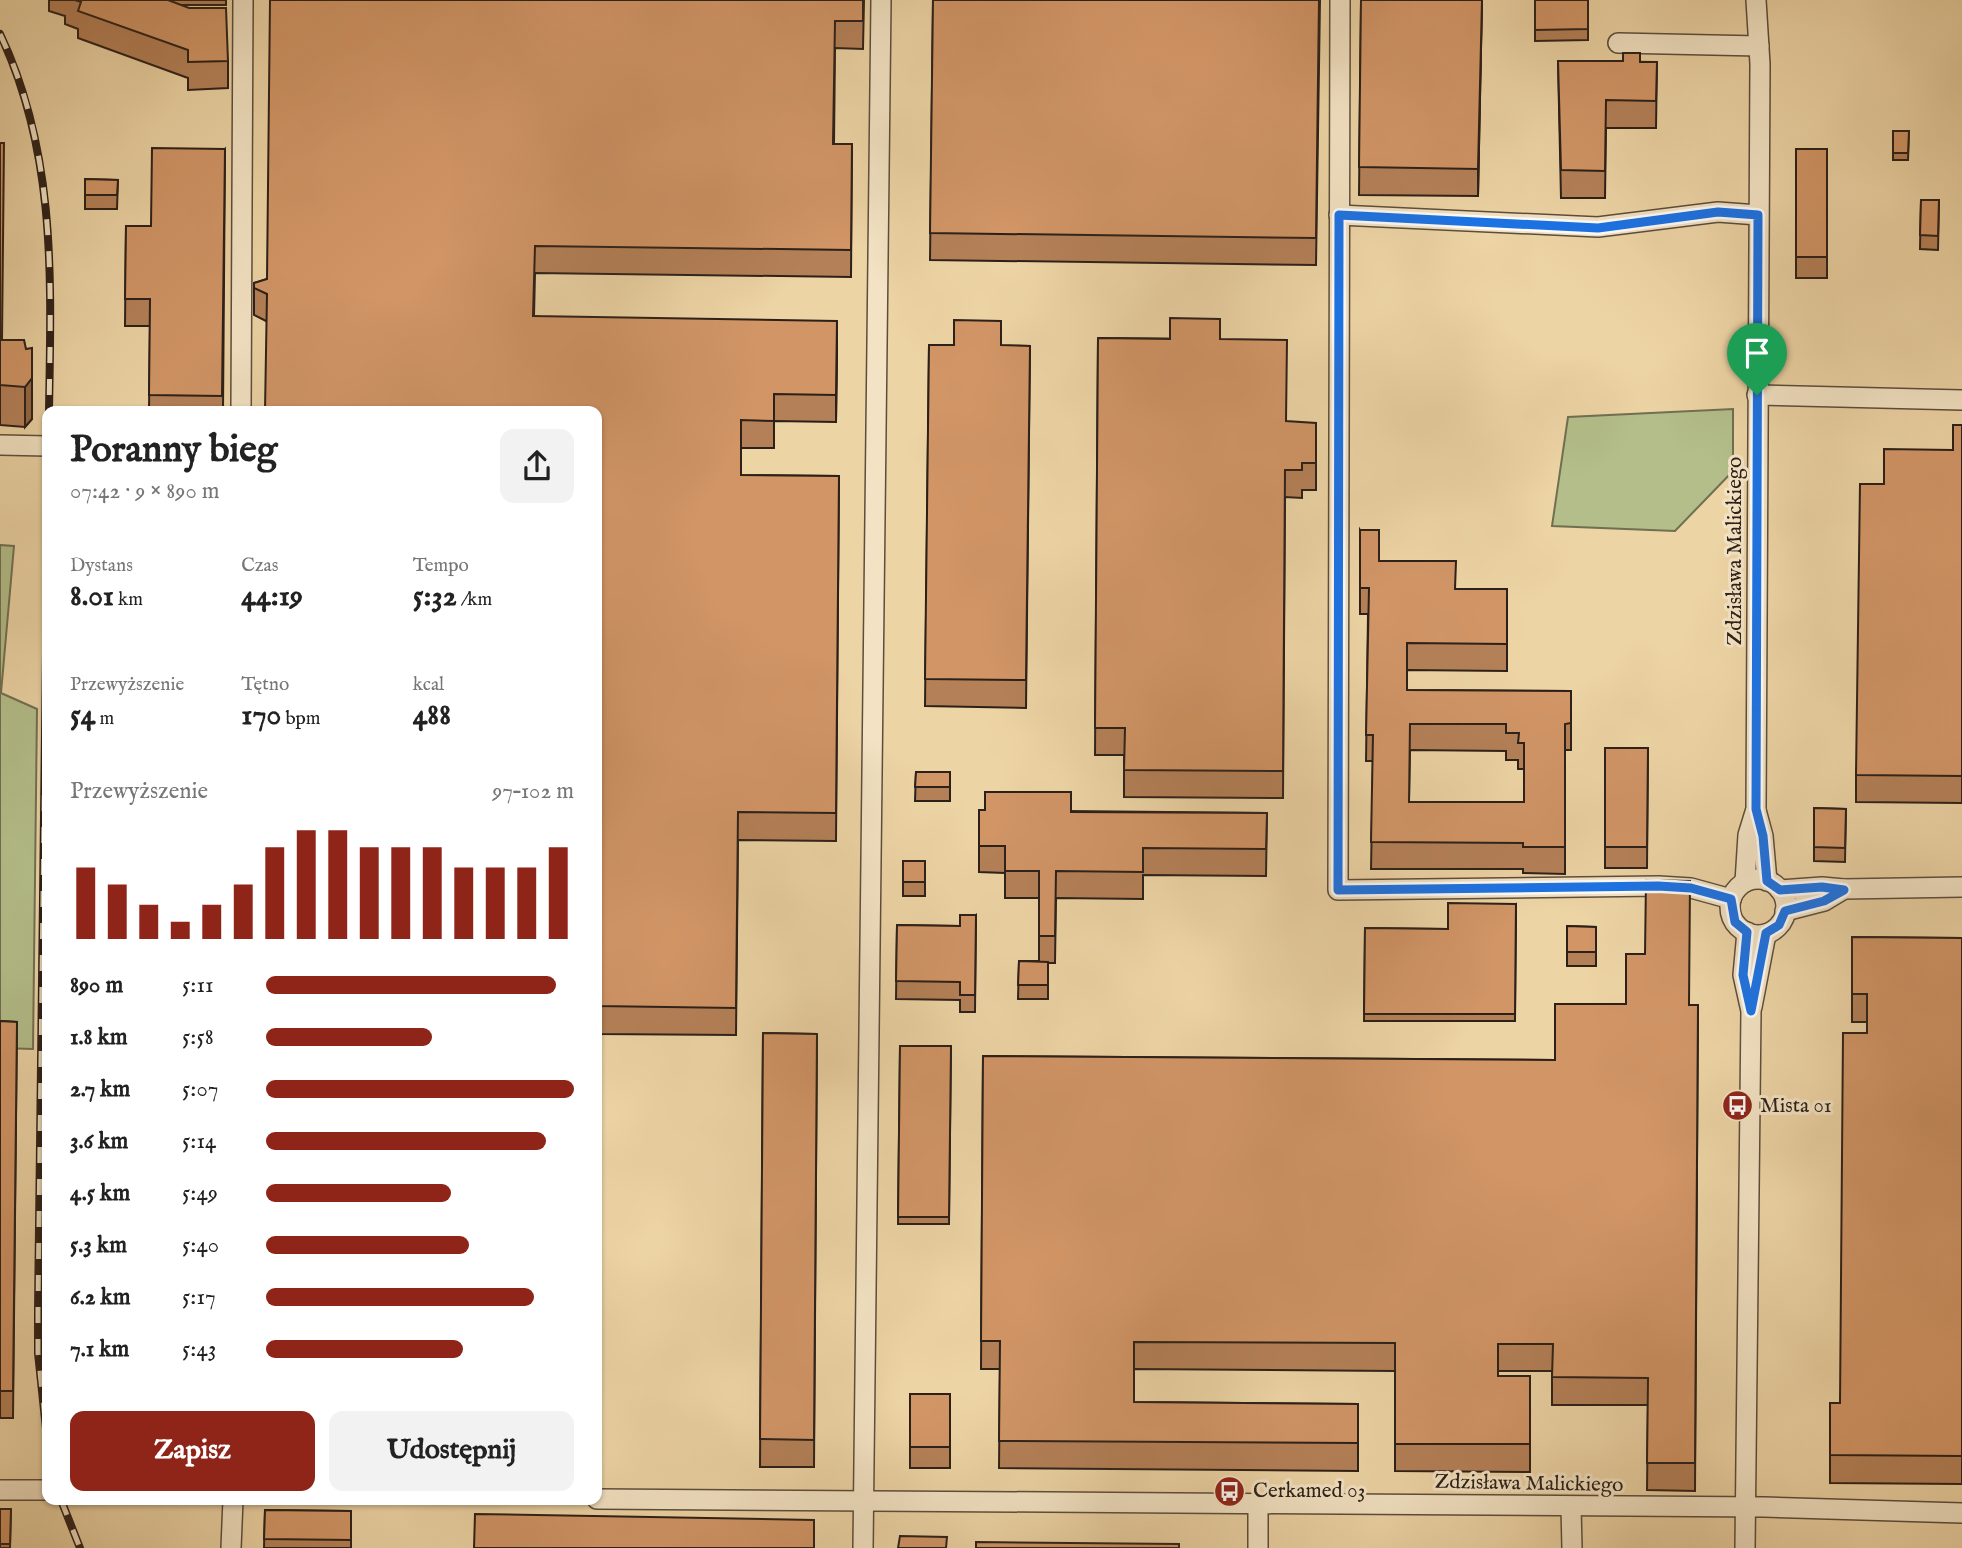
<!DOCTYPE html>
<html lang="pl">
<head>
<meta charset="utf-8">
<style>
	body { margin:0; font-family:"IM FELL English",serif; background:#f2f2f2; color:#222; height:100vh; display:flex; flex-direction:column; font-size:26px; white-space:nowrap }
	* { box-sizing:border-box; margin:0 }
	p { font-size:23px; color:#767676 }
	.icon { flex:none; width:38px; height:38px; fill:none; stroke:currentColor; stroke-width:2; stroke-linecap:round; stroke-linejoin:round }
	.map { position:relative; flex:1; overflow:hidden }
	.side { position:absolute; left:42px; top:406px; width:560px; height:1099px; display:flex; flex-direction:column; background:#fff; border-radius:14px; box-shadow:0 2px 5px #0004 }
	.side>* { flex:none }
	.pin { position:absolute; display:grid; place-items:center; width:60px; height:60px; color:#fff; margin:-72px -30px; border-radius:50% 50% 50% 0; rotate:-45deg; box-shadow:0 0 7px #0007 }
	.pin .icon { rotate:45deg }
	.round { display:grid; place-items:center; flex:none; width:74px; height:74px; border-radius:14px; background:#f2f2f2 }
	.headline { display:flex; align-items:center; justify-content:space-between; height:119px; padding:0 28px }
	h1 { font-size:38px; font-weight:800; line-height:52px }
	.figures { display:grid; grid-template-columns:repeat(3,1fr); gap:10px; height:119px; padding:7px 28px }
	.figures div { display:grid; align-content:center }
	.figures b { font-size:30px; font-weight:800 }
	.figures small { font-size:19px; font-weight:400 }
	.figures p { font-size:19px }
	.chart { height:196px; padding:14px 28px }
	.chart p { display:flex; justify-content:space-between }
	.chart svg { width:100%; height:126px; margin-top:7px; stroke:#8f2418; stroke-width:6 }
	.primary-button { display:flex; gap:14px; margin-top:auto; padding:14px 28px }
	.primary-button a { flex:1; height:80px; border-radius:14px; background:#8f2418; color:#fff; font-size:28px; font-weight:800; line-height:80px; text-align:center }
	.primary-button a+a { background:#f2f2f2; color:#222 }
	ul { padding:0 28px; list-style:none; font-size:23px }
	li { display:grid; grid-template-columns:112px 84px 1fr; align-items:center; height:52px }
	li i { height:18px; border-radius:9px; background:#8f2418 }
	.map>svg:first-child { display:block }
</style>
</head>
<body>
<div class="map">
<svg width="1962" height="1548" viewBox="0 0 1962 1548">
	<rect width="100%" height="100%" fill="#edd4a5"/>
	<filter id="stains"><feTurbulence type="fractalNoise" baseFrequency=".00286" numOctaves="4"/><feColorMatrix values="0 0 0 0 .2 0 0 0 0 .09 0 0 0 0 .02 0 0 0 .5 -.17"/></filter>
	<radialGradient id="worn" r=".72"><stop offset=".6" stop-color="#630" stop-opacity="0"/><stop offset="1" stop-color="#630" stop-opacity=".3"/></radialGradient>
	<!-- green -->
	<g fill="#b3be8a" stroke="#706f52" stroke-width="2">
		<path d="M1733,409V471L1675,531L1552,526L1568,417Z"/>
		<path d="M0,545L14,546L1,693L37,709L33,1049L0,1048Z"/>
	</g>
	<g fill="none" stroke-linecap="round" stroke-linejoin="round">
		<defs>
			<g id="minor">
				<path d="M1340,0L1338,890L1659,886L1691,888L1731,899"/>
				<path d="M1618,43L1759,46"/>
				<path d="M1339,215L1598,227L1718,212L1758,215"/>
				<path d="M1757,395L1962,400"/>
				<path d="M241,411L243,0"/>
				<path d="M0,445L47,446"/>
				<path d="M1756,810L1763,836L1767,881"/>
				<circle cx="1758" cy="907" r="28"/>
				<path d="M1745,882L1748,835L1756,809L1760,64L1756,0"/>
				<path d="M1780,890L1822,887L1844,889L1962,887"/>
				<path d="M1785,911L1824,901L1844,889"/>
				<path d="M1752,1007L1766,934"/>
				<path d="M0,1490H47"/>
				<path d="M597,1499L1764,1507L1962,1513"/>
				<path d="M1571,1507L1572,1548"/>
				<path d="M231,1548L233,1500"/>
				<path d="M863,1548L881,0"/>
				<path d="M1258,1548V1504"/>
				<path d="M1745,1548L1751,1011L1743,975L1747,932"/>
			</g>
		</defs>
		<!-- minor casing -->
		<use href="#minor" stroke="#5c4d3c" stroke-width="22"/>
		<!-- minor -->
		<use href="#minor" stroke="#f3e3c4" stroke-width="19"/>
		<defs>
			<g id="rail">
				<path d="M0,34C57,154 51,282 49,411"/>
				<path d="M47,571L38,1310V1353L47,1438"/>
				<path d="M61,1500L80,1548"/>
			</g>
		</defs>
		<!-- rail casing -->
		<use href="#rail" stroke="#2c2019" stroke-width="8"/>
		<!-- rail -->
		<use href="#rail" stroke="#f3e3c4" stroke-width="5" stroke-dasharray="16" stroke-linecap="butt"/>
	</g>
	<!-- wall -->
	<g fill="#b48058" stroke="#2c2019" stroke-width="2" fill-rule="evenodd">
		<path d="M49,0H226V5H182L228,61V88L188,90V78L78,38V29L65,24V16L49,11Z"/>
		<path d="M864,0L863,49L835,48L834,144H852L851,277L535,273L534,316L837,348L836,422L774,421V448H741V475L839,476L836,841L738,840L736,1035L597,1034V411L266,321L254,315V283L267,279Z"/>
		<path d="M933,0H1320L1316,265L930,260Z"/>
		<path d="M1361,0H1482L1478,196L1359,195Z"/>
		<path d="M1535,0H1588V40L1535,41Z"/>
		<path d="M1558,61L1657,62L1656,128H1606L1605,198H1561Z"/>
		<path d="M1893,131H1909L1908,160H1893Z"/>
		<path d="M0,143L2,340H24L32,419L25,427L0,425Z"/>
		<path d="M225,149L223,411H149L150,326H125L126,226H151Z"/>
		<rect x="1796" y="149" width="31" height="129"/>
		<path d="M85,179L118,180L117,209H85Z"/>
		<path d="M1921,200H1939L1938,250L1920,249Z"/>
		<path d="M1098,338L1220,339L1286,421L1316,450V490H1302V498L1285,497L1283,798L1124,797V755H1095Z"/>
		<path d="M929,345L1030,346L1026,708L925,706Z"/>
		<path d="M1962,425V803L1856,802V775L1884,484L1953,450Z"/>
		<path d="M1360,530L1379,561L1456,589H1507V671L1407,670V690L1571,691V750H1565V874L1523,873V869H1371L1373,761H1366L1368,614H1360ZM1410,750L1506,751V760H1518V769H1524V802H1409Z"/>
		<path d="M1605,748H1648L1647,868H1605Z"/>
		<path d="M916,772H950V801H915Z"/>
		<path d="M1814,808L1846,809L1845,862L1814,861Z"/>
		<path d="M979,810L1267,813L1266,876L1143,875V899L1056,898L1055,963H1048V999H1018L1019,961H1039V898H1005V873L979,872Z"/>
		<rect x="903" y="861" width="22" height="35"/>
		<path d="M1516,904L1515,1021H1364L1365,928L1448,929Z"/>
		<path d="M976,915L975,1012H960V1000L896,999L897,925L960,926Z"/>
		<path d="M1567,926L1596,927V966H1567Z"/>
		<path d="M1852,937L1962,938V1484L1830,1483V1403H1840L1867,1033V1022H1852Z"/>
		<path d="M1690,1005H1698L1695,1491L1647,1490L1648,1405H1552V1371H1498V1376H1530V1472L1395,1471V1371L1134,1369V1402L1358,1404V1471L999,1468L1000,1369H981L983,1056L1555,1060Z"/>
		<path d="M0,1021L17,1022L13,1418H0Z"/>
		<path d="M763,1033L817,1034L814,1467H760Z"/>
		<path d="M900,1046H951L949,1224H898Z"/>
		<rect x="910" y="1394" width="40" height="74"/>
		<path d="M0,1509H11L10,1548H0Z"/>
		<path d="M265,1510L351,1511V1548H264Z"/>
	</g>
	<!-- shaded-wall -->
	<g fill="#926847" stroke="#2c2019" stroke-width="2">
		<path d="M1482,0L1478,196V169Z"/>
		<path d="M837,321V348L836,422V395Z"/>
		<path d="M32,378V419L25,427V387Z"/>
	</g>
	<!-- building -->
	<g fill="#d19566" stroke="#2c2019" stroke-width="2" fill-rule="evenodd">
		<path d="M75,0H168L189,8H226L228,61L188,62V50L78,11L81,2Z"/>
		<path d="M270,0H863V21H835L833,144H852L851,250L535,246L533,316L837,321L836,395L774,394V421L741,420V475L839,476L836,813L738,812L736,1008L597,1006V411H265L267,294L254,288V283L267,279Z"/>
		<path d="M933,0H1319L1316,238L930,233Z"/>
		<path d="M1361,0H1482L1478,169L1359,167Z"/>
		<path d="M1535,0H1588V29L1535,30Z"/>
		<path d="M1623,53H1640V62H1657L1656,101L1606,100L1605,171L1561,170L1558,61H1623Z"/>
		<path d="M1893,131H1909L1908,153H1893Z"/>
		<path d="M0,143H4L2,340H24L26,349L32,348V378L25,387L0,385Z"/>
		<path d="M152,148L225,149L222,396L149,395L150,299H125L126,226H151Z"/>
		<rect x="1796" y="149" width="31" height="108"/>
		<path d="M85,179L118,180L117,195H85Z"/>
		<path d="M1921,200H1939L1938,236L1920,235Z"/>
		<path d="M1170,318L1220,319V339L1287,340L1286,421L1316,423V463H1302V470H1285L1283,771L1124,770L1125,728H1095L1098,338L1170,339Z"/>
		<path d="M954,320L1001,321V345L1030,346L1026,680L925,679L929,345H954Z"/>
		<path d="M1953,425H1962V776L1856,775L1860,484H1884V449L1953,450Z"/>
		<path d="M1360,530H1379V561H1456L1455,589H1507V644L1407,643V690L1571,691V723L1565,724V847H1523V843L1371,842L1373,735H1366L1369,588H1360ZM1410,724H1506V733H1519L1518,743H1524V802H1409Z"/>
		<path d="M1605,748H1648L1647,847H1605Z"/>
		<path d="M916,772H950V787H915Z"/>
		<path d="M985,792H1071V812L1267,813L1266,849L1143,848V872L1056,871L1055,936H1039V871H1005V846H979V810H985Z"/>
		<path d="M1814,808L1846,809L1845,848L1814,847Z"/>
		<rect x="903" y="861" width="22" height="21"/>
		<path d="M1646,880L1690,881L1689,1005H1698L1695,1463H1647L1648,1378L1552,1377L1553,1344H1498V1376H1530V1444H1395V1343L1134,1342V1402L1358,1404V1443L999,1441L1000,1341H981L983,1056L1555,1060V1004H1626V954H1645Z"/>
		<path d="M1448,903L1516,904L1515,1014H1364L1365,928L1448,929Z"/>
		<path d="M960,915H976L975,995H960V982L896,981L897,925L960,926Z"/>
		<path d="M1567,926L1596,927V952H1567Z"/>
		<path d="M1852,937L1962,938V1456L1830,1455V1403H1840L1843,1033H1867V994H1852Z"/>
		<path d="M1019,961L1048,962V985H1018Z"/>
		<path d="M0,1021L17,1022L13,1391H0Z"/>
		<path d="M763,1033L817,1034L814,1440L760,1439Z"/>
		<path d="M900,1046H951L949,1217H898Z"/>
		<rect x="910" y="1394" width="40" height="53"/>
		<path d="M0,1509H11L10,1544H0Z"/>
		<path d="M265,1510L351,1511V1540L264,1539Z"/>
		<path d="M475,1514L814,1520V1548H474Z"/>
		<path d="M900,1536L947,1537L946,1548H898Z"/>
		<path d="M976,1542L1179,1544V1548H976Z"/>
	</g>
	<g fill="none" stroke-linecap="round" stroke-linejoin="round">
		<defs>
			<path id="route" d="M1718,212L1758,215L1756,809L1763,836L1767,881L1780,890L1822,887L1844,890L1824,901L1785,911L1779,925L1766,933L1751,1011L1743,975L1747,932L1735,922L1731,899L1691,888L1658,886L1338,890L1339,215L1598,228Z"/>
		</defs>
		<!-- route casing -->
		<use href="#route" stroke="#fff" stroke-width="14"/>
		<!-- route -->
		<use href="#route" stroke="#1a73e8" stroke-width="9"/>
	</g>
	<!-- icons -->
	<defs>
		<symbol id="bus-disc" viewBox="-11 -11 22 22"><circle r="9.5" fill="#8f2418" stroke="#f3e3c4"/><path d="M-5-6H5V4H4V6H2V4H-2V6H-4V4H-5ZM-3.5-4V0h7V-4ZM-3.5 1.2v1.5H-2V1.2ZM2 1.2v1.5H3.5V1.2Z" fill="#fff"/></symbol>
	</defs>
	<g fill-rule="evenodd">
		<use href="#bus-disc" x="1720" y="1088" width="35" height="35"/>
		<use href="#bus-disc" x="1212" y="1474" width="35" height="35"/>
	</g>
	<g text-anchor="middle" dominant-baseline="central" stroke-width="6" stroke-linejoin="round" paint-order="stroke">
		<!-- street labels -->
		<g font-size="21" fill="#2c2019" stroke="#f3e3c4">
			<text transform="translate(1735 551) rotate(-90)">Zdzisława Malickiego</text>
			<text transform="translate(1529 1484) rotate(1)">Zdzisława Malickiego</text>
		</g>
		<!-- poi labels -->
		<g font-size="21" fill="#2c2019" stroke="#f3e3c4" text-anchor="start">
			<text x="1760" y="1106">Mista 01</text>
			<text x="1253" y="1491">Cerkamed 03</text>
		</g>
	</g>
	<rect width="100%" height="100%" filter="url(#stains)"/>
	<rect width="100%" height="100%" fill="url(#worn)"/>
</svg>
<div class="pin" style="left:1757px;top:395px;background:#1e9e55"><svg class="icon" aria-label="arrive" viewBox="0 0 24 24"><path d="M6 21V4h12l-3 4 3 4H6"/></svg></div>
<section class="side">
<div class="headline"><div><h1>Poranny bieg</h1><p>07:42 · 9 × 890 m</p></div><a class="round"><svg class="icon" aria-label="share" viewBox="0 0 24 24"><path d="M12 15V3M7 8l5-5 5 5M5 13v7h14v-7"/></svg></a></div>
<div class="figures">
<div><p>Dystans</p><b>8.01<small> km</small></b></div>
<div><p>Czas</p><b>44:19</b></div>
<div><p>Tempo</p><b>5:32<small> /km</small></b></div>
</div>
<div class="figures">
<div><p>Przewyższenie</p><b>54<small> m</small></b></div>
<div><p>Tętno</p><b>170<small> bpm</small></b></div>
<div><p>kcal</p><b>488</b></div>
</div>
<div class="chart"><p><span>Przewyższenie</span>97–102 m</p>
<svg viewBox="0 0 160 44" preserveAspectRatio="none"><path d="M5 44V19M15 44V25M25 44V32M35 44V38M45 44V32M55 44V25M65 44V12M75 44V6M85 44V6M95 44V12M105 44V12M115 44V12M125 44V19M135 44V19M145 44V19M155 44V12"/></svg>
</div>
<ul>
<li><b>890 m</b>5:11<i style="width:94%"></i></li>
<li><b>1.8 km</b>5:58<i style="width:54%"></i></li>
<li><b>2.7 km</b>5:07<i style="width:100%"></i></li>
<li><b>3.6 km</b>5:14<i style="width:91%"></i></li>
<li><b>4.5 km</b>5:49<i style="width:60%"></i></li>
<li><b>5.3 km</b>5:40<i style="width:66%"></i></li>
<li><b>6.2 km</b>5:17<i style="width:87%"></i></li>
<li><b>7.1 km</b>5:43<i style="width:64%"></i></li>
</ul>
<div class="primary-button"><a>Zapisz</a><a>Udostępnij</a></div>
</section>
</div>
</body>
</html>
